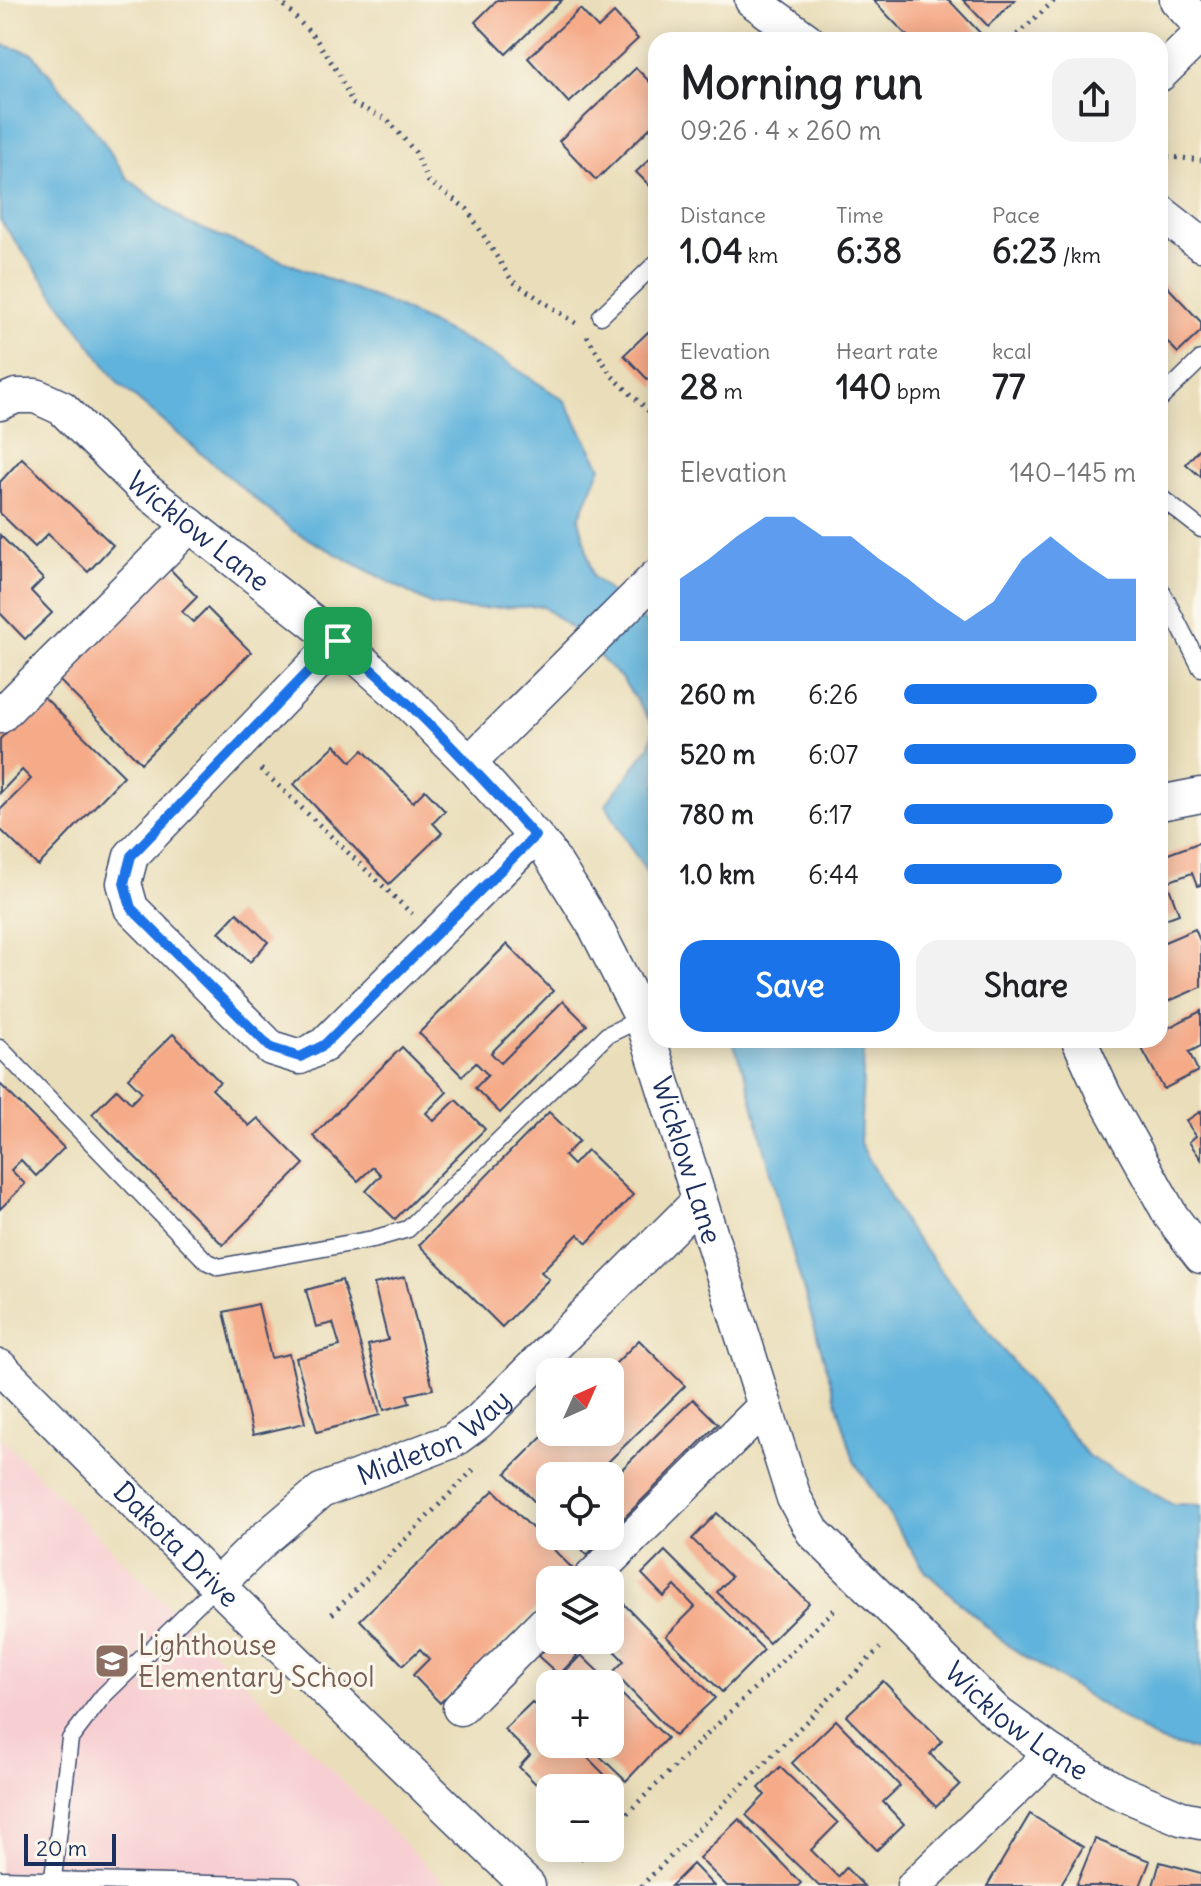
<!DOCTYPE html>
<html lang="en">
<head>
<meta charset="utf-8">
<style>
	body { margin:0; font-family:Delius,sans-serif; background:#f2f2f2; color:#202124; height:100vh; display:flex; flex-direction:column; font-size:30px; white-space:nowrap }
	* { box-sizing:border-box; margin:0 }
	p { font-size:26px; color:#757577 }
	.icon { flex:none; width:44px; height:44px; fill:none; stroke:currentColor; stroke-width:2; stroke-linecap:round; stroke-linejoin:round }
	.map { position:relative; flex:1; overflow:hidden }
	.side { position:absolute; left:648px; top:32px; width:520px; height:1016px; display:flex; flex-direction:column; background:#fff; border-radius:24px; box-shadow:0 4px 20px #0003 }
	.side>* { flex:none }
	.needle { width:52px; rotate:45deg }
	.tools { position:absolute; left:536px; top:1358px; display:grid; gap:16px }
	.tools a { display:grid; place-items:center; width:88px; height:88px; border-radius:16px; background:#fff; box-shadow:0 4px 20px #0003; font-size:40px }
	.scale { position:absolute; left:24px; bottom:20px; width:92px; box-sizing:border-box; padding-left:8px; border:4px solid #1b2f5e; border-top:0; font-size:22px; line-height:28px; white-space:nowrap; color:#1b2f5e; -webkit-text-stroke:6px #fbf7ec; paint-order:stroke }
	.pin { position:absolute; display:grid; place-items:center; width:68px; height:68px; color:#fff; margin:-34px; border-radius:16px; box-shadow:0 4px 12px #0006 }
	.round { display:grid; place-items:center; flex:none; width:84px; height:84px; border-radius:24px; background:#f2f2f2 }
	.overview { display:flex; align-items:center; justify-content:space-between; height:136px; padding:0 32px }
	h1 { font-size:44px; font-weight:700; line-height:60px }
	.stats { display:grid; grid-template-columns:repeat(3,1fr); gap:12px; height:136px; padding:8px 32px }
	.stats div { display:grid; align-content:center }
	.stats b { font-size:34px; font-weight:700 }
	.stats small { font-size:22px; font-weight:400 }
	.stats p { font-size:22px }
	.chart { height:224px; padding:16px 32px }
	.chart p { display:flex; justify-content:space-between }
	.chart svg { width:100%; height:144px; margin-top:8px; fill:#1a73e8; opacity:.7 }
	.button { display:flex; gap:16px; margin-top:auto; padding:16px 32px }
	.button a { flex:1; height:92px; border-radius:24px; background:#1a73e8; color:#fff; font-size:32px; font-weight:700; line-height:92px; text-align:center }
	.button a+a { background:#f2f2f2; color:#202124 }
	ul { padding:0 32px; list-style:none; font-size:26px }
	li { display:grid; grid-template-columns:128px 96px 1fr; align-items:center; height:60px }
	li i { height:20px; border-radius:10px; background:#1a73e8 }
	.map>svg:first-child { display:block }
</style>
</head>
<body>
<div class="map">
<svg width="1201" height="1886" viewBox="0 0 1201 1886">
	<rect width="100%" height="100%" fill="#fbf7ec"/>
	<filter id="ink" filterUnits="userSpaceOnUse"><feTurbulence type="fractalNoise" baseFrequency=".0125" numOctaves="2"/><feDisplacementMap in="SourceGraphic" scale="16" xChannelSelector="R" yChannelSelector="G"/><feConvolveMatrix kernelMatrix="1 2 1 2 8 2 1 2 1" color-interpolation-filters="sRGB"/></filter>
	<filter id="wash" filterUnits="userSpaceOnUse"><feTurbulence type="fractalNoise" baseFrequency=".006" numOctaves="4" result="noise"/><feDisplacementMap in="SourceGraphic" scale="32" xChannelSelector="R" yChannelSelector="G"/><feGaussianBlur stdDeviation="1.8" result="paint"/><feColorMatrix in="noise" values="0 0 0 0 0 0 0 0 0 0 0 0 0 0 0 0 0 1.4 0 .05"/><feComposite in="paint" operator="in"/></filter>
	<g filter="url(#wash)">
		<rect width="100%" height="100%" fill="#eadeba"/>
		<!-- built -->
		<path fill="#f7cfd2" d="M0,1437L447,1886H0Z"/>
		<!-- water -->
		<g fill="#60b3dc" stroke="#3e719d" stroke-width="2">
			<path d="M0,44L32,53L101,138L127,178L185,222L401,308L503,360L565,401L601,467L579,518L593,577L656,631V887L624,837L606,804L650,746L654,727L622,679L571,628L542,606L465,609L432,605L293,531L118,383L0,220Z"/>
			<path d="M732,1040H867L864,1051L860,1143L907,1227L987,1330L1088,1456L1172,1504L1201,1505V1752L1160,1742L1007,1645L926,1572L854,1461L786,1230L747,1080Z"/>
		</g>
		<g id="blocks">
			<!-- building -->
			<g fill="#f5aa88">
				<path d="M497,0H562L506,54L475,22Z"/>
				<path d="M873,0H949L982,35L976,40H911Z"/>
				<path d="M963,0H1015L988,26Z"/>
				<path d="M580,9L598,28L614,13L638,39L569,103L528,58Z"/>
				<path d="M636,68L654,86L656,84V122L596,180L559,141Z"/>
				<path d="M656,153V192L636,172Z"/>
				<path d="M1160,279L1201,322V331L1178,353L1160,334Z"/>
				<path d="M648,332L656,341V388L624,355Z"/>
				<path d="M1201,447V477L1186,464Z"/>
				<path d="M22,458L113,545L88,572L48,534L35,547L0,513V482Z"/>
				<path d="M0,535L43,579L31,591L52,613L25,639L0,613Z"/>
				<path d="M169,568L197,597L182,612L193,622L207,608L251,652L141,763L58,679Z"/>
				<path d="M42,695L124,776L38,866L0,829V810L31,779L22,770L0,793V739Z"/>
				<path d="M335,745L351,762L363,750L413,802L425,790L445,811L433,823L442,833L389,884L294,784Z"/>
				<path d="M1201,842V885L1197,886L1192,873L1167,882L1179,914L1160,921V857Z"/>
				<path d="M237,913L268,942L250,962L219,932Z"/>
				<path d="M1195,929L1201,943V987L1160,1005V944Z"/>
				<path d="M507,944L553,991L491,1053L501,1063L563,1001L587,1025L500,1113L475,1088L488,1075L476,1063L462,1076L419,1033Z"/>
				<path d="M1201,1011V1046L1189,1052L1198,1071L1164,1089L1139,1043L1144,1040H1160V1032Z"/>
				<path d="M173,1034L220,1082L212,1089L249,1126L258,1118L304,1164L223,1245L92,1114L117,1089L131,1103L142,1092L128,1078Z"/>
				<path d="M402,1047L447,1092L426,1113L434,1121L456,1100L485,1129L395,1219L366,1191L381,1175L373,1167L358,1181L313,1136Z"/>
				<path d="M0,1084L64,1148L36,1176L21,1160L11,1170L25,1184L0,1209Z"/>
				<path d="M1201,1111V1159L1189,1142L1196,1136L1186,1121Z"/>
				<path d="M549,1112L579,1141L564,1156L573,1165L587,1150L633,1195L587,1243L578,1234L541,1272L549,1279L502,1327L419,1245Z"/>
				<path d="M405,1277L433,1389L407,1395L410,1403L384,1410L368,1345L388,1340L374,1284Z"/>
				<path d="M342,1280L380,1415L317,1432L296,1358L340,1346L333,1323L316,1327L306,1290Z"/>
				<path d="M258,1304L271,1358L289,1354L305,1423L253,1435L224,1312Z"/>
				<path d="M639,1340L685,1386L594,1476H550V1517L506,1473L550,1429V1432H610V1372H607Z"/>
				<path d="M693,1399L718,1424L610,1532V1481Z"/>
				<path d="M494,1490L575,1571L566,1580H550V1595L440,1703L413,1675L429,1659L420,1649L403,1665L360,1620Z"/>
				<path d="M717,1513L809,1603L769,1643L717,1592L731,1577L692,1539Z"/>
				<path d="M569,1536H606L587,1555Z"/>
				<path d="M665,1551L764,1650L722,1692L666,1636L695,1607L675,1586L664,1597L642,1574Z"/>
				<path d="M622,1602L715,1698L675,1736L613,1672L624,1661L604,1640H610V1614Z"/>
				<path d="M554,1640H561L577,1656L559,1675L538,1656Z"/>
				<path d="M581,1655L667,1738L626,1781L587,1744H610V1684H561L557,1680Z"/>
				<path d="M883,1681L942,1741L930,1754L960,1784L936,1807L846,1716Z"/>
				<path d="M532,1702L550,1720V1744H574L619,1789L610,1798V1788H550V1798L519,1767L530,1755L504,1729Z"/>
				<path d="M836,1720L900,1786L883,1802L904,1824L877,1850L792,1763Z"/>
				<path d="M780,1767L838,1823L811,1850L838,1877L846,1868L864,1886H819L746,1815L765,1795L759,1788Z"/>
				<path d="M1030,1814L1083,1847L1060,1886H987Z"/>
				<path d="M739,1819L801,1883L798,1886H727L699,1858Z"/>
				<path d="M1095,1839L1150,1861L1140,1886H1076Z"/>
				<path d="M1160,1862L1201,1873V1886H1153Z"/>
				<path d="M693,1864L714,1886H671Z"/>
			</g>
		</g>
	</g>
	<g filter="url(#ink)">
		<use href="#blocks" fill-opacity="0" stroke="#3a496c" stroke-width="2"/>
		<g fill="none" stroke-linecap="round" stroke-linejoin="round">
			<defs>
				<g id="lane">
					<path d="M601,316L656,263"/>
					<path d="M1160,399L1201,359"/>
					<path d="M1160,497L1201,529"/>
					<path d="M1160,588L1201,668"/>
					<path d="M0,1048L206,1261L219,1267L373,1239L408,1229L607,1035L642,1018"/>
					<path d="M0,1879L292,1886"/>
					<path d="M52,1886L70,1739L103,1696L217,1585"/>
				</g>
				<g id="street">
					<path d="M752,0L807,40"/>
					<path d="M1177,0L1201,26"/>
					<path d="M1160,74L1201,34"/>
					<path d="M1160,212L1201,244"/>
					<path id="s1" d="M0,403L16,396H36L62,408L144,489L356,656L411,705L469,763L547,850L596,928L642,1018L794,1498L813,1532L998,1714L1052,1753L1117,1791L1181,1818L1201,1822"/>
					<path d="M338,641L131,856L124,883L131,908L271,1048L300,1057L324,1045L535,836"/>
					<path d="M0,716L190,525"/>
					<path d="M469,763L656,577"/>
					<path d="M1160,803L1201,795"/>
					<path d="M1079,1040L1104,1095L1171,1216L1201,1256"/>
					<path id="s2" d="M0,1367L217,1585L528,1886"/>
					<path d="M589,1580L765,1406"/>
					<path id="s3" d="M217,1585L262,1541L321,1491L452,1441L478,1422L700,1200"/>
					<path d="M460,1708L550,1618"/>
					<path d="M914,1886L1052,1753"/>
				</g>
			</defs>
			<!-- lane casing -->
			<use href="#lane" stroke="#3a496c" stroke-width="19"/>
			<!-- street casing -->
			<use href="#street" stroke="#3a496c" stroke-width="37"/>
			<!-- path -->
			<g stroke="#3a496c" stroke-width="5" stroke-dasharray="2 6" stroke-linecap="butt">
				<path d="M279,0L316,39L339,74L353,104L388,120L415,152L428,181L467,209L512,281L579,325"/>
				<path d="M1011,40L1055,0"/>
				<path d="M1160,156L1201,160"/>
				<path d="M587,336L611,375L656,418"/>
				<path d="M261,769L412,914"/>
				<path d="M332,1614L476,1467"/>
				<path d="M610,1830L838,1606"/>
				<path d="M580,1859L591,1848"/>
				<path d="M641,1886L880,1648"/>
			</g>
			<!-- lane -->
			<use href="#lane" stroke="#fff" stroke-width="16"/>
			<!-- street -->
			<use href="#street" stroke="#fff" stroke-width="34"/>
		</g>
	</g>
	<g fill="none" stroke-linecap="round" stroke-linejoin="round" filter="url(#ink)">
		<defs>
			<path id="route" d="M338,641C410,700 472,767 535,836L324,1045L300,1057L271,1048L131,908L124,883L131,856Z"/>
		</defs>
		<!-- route casing -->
		<use href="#route" stroke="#fff" stroke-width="16"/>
		<!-- route -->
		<use href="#route" stroke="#1a73e8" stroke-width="10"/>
	</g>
	<!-- icons -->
	<defs>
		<symbol id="school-square" viewBox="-11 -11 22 22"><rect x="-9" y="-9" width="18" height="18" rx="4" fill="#8d6e63" stroke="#fbf7ec"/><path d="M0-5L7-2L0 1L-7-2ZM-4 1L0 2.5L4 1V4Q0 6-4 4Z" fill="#fff"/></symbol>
	</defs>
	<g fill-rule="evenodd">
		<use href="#school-square" x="92" y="1641" width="40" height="40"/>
	</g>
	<g text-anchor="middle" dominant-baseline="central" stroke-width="6" stroke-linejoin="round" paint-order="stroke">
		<!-- street labels -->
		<g font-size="28" fill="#1b2f5e" stroke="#fbf7ec">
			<text stroke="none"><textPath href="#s1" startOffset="250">Wicklow Lane</textPath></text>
			<text stroke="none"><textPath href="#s1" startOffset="1066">Wicklow Lane</textPath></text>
			<text stroke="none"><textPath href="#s3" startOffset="266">Midleton Way</textPath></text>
			<text stroke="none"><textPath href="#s2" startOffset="250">Dakota Drive</textPath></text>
			<text stroke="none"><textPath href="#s1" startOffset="1738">Wicklow Lane</textPath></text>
		</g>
		<!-- education labels -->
		<g font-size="28" fill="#785e54" stroke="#fbf7ec" text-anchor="start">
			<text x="138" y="1645">Lighthouse<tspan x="138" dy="32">Elementary School</tspan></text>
		</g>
	</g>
</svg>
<div class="tools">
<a><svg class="needle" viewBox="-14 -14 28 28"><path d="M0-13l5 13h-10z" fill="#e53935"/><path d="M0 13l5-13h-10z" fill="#757577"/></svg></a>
<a><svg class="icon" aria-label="locate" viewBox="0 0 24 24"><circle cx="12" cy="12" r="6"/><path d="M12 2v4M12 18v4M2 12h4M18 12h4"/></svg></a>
<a><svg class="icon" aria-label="layers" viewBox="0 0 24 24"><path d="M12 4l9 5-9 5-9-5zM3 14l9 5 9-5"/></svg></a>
<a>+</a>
<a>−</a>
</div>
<div class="scale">20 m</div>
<div class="pin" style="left:338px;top:641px;background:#1e9e55"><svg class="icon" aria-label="arrive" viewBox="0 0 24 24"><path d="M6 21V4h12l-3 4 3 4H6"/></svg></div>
<section class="side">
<div class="overview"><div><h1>Morning run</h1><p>09:26 · 4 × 260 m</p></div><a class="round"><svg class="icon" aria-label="share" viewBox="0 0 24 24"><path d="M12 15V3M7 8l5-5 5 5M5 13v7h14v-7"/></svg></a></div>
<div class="stats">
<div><p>Distance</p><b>1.04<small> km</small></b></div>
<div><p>Time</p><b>6:38</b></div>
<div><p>Pace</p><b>6:23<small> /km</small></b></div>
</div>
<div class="stats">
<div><p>Elevation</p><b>28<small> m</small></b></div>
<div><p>Heart rate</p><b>140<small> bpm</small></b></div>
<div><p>kcal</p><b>77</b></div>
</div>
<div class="chart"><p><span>Elevation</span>140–145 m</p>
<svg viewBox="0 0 160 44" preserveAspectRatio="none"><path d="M0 44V25L10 19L20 12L30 6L40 6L50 12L60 12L70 19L80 25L90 32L100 38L110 32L120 19L130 12L140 19L150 25L160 25V44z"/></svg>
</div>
<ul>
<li><b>260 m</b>6:26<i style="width:83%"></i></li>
<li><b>520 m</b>6:07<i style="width:100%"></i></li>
<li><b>780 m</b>6:17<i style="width:90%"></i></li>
<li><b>1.0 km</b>6:44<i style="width:68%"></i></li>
</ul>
<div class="button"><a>Save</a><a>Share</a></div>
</section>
</div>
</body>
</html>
